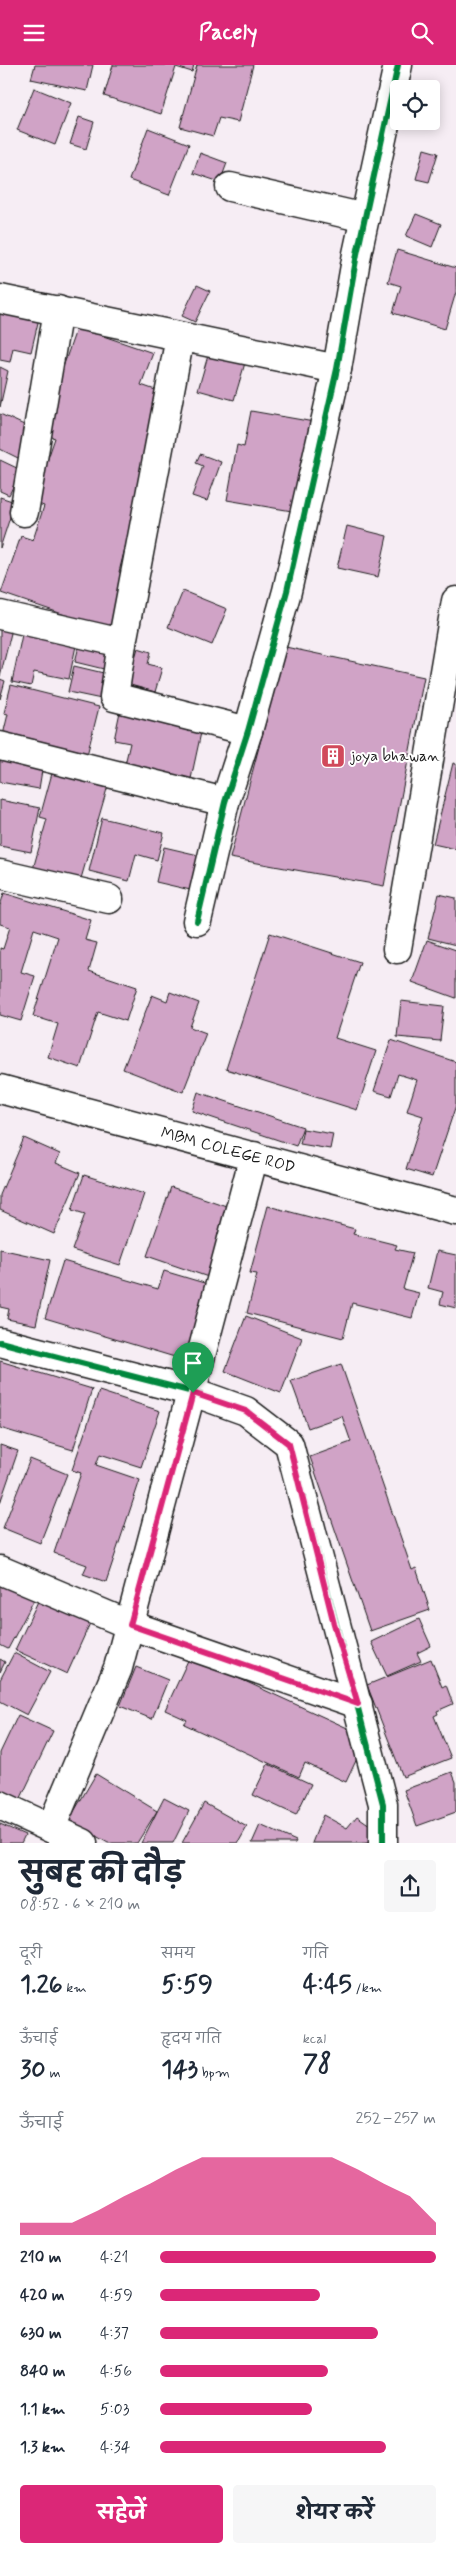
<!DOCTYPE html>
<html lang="hi">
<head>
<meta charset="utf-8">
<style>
	body { margin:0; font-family:Mynerve,"Playpen Sans Deva",sans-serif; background:#f6f6f7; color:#1f2937; height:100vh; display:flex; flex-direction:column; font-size:19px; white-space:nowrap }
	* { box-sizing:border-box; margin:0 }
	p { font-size:16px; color:#747a83 }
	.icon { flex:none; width:28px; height:28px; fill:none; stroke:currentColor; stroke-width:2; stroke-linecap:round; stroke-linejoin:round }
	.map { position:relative; height:1778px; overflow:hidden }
	.drawer { display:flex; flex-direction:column; background:#fff; flex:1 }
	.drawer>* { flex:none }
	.fabs { position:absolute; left:390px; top:15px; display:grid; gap:10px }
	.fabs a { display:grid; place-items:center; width:50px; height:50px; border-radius:5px; background:#fff; box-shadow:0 2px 12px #0003; font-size:25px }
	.pin { position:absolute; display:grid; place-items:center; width:42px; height:42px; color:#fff; margin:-51px -21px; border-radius:50% 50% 50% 0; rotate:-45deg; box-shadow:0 0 5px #0007 }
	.pin .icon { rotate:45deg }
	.round { display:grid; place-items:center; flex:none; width:52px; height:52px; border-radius:5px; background:#f6f6f7 }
	.summary { display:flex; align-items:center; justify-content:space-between; height:85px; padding:0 20px }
	h1 { font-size:28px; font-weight:700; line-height:38px }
	.figures { display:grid; grid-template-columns:repeat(3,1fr); gap:8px; height:85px; padding:5px 20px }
	.figures div { display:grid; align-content:center }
	.figures b { font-size:25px; font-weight:700 }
	.figures small { font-size:14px; font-weight:400 }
	.figures p { font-size:14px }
	.chart { height:140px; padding:10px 20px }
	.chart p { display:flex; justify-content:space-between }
	.chart svg { width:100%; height:90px; margin-top:5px; fill:#db2777; opacity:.7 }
	.action { display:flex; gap:10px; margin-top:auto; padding:10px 20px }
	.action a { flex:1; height:58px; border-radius:5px; background:#db2777; color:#fff; font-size:20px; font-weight:700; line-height:58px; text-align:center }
	.action a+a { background:#f6f6f7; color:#1f2937 }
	ul { padding:0 20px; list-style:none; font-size:16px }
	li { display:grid; grid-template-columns:80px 60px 1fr; align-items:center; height:38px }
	li i { height:12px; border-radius:6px; background:#db2777 }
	header { display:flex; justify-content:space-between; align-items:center; height:65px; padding:0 20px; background:#db2777; color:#fff; font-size:22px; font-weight:700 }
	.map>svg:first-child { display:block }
</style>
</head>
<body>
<header><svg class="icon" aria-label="menu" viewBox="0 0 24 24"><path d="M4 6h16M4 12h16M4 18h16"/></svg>Pacely<svg class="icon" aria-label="search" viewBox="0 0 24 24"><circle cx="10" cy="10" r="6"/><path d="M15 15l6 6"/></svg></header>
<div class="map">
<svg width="456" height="1778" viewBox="0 0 456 1778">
	<rect width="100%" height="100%" fill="#f6edf4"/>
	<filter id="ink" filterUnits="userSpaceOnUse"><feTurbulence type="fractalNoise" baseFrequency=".02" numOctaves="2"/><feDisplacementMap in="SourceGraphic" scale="10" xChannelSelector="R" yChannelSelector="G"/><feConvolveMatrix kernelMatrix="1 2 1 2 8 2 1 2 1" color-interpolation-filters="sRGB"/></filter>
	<g filter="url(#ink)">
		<!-- building -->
		<g fill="#d0a3c6" stroke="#1c1c1c">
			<path d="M35,0H93L87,26L31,14Z"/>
			<path d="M113,0H194L192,7L176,2L161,49L104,31Z"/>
			<path d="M197,0H253L238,57L219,53L213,71L180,62Z"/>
			<path d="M34,23L71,38L55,80L17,65Z"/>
			<path d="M79,52L94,57L86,84L70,79Z"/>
			<path d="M148,63L189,79L169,130L129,115Z"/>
			<path d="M424,84L438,88L429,117L416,114Z"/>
			<path d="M200,88L227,98L220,117L193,108Z"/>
			<path d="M416,149L441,159L432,182L406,171Z"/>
			<path d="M397,185L456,203V227L445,264L393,248L401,221L388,217Z"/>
			<path d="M197,220L210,226L195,257L182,251Z"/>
			<path d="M0,240L40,249L31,287L13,283L10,297L0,295Z"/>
			<path d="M77,262L153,288L141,320L164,328L119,507L131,513L112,566L1,528L21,471L33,475L44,441L33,437L55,373L40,368Z"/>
			<path d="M209,287L245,298L234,335L198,325Z"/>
			<path d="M0,302L8,306L0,342Z"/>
			<path d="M251,346L314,357L298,447L227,435L237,380L244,382Z"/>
			<path d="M0,349L35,365L22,395L0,384Z"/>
			<path d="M200,389L221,397L207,436L192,431L203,401L196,398Z"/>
			<path d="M0,395L21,405L9,430L0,426Z"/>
			<path d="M0,432L15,437L0,483Z"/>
			<path d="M347,461L387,471L378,512L337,503Z"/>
			<path d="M183,526L227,544L212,580L168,562Z"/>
			<path d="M0,557L13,560L0,612Z"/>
			<path d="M23,565L77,576L69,614L34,607L31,621L12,617Z"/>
			<path d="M81,573L114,580L108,605L75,597Z"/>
			<path d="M281,581L424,612L384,821L230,793L261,674Z"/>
			<path d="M138,583L151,587L148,599L162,603L155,627L127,619Z"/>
			<path d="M74,601L112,610L106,635L68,627Z"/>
			<path d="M0,614L5,616L0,634Z"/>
			<path d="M11,620L99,642L87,690L3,670L8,649L4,648Z"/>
			<path d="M121,642L202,663L189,723L123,708L130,678L114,675Z"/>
			<path d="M0,691L43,699L39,724L0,717Z"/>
			<path d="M453,698L456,699V784L433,779Z"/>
			<path d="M54,701L109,717L80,817L33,804L47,754L40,752Z"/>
			<path d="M0,735L40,743L31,787L0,781Z"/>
			<path d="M102,753L164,768L157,795L136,789L129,816L89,806Z"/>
			<path d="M164,782L207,792L199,827L156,817Z"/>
			<path d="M4,828L91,855L85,875L97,878L89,906L137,922L126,956L98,947L80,1003L48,992L58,959L33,951L58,872L34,864L21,907L35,911L21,956L0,950V883L3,884L10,862L0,859V841Z"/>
			<path d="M439,829L456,833V880L428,873Z"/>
			<path d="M270,868L360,897L335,973L376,986L357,1045L226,1004Z"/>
			<path d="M427,875L456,885V933L412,917Z"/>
			<path d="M170,927L199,938L190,962L206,968L183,1027L123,1004L152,930L167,936Z"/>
			<path d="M401,936L444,941L440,976L397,972Z"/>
			<path d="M391,975L456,997V1040L432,1112L406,1104L423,1051L407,1046L417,1015L398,1009L391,1031L374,1026Z"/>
			<path d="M198,1027L303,1062L296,1081L192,1046Z"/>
			<path d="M303,1064L333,1069L330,1084L300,1079Z"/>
			<path d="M24,1073L60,1089L56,1098L80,1108L54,1169L0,1145V1130Z"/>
			<path d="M84,1110L144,1129L120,1200L72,1185L85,1149L72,1145Z"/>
			<path d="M171,1122L238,1145L214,1214L147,1191Z"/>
			<path d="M268,1141L355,1164L353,1169L397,1180L395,1184L413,1188L403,1224L419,1228L412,1253L352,1238L343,1273L247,1248L257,1209L250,1208Z"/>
			<path d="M0,1184L50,1195L36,1260L7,1254L9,1244L0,1242Z"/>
			<path d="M437,1186L456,1190V1243L440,1239L443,1227L428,1223Z"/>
			<path d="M63,1196L158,1224L164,1206L211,1220L188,1296L45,1253Z"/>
			<path d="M246,1251L302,1273L281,1328L225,1306Z"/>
			<path d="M0,1296L92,1324L73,1385L0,1363Z"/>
			<path d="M341,1299L412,1505L416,1503L430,1545L370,1566L310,1392L351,1377L342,1351L308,1363L291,1316Z"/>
			<path d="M99,1326L160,1346L141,1402L100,1389L96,1400L140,1415L106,1517L83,1509L87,1500L54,1488L81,1408L72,1405Z"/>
			<path d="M0,1380L18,1386L0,1438Z"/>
			<path d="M30,1394L67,1409L40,1478L3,1463Z"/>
			<path d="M0,1514L36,1531L8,1584L0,1580Z"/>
			<path d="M40,1532L91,1556L67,1609L15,1585Z"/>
			<path d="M419,1554L431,1581L417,1588L421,1596L387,1611L371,1577Z"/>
			<path d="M14,1588L50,1607L27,1650L0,1636V1615Z"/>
			<path d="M190,1591L367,1672L346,1717L305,1698L299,1712L184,1659L187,1655L165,1645Z"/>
			<path d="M0,1594L5,1597L0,1607Z"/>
			<path d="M431,1594L442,1622L446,1620L453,1639L437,1646L438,1649L434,1651L451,1693L403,1712L367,1620Z"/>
			<path d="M136,1602L168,1615L152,1654L120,1641Z"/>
			<path d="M18,1650L53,1666L19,1737L0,1728V1688Z"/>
			<path d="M268,1699L311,1719L296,1750L253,1730Z"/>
			<path d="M452,1707L456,1717V1747L417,1761L404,1725Z"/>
			<path d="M96,1709L157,1746L137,1778H108L69,1755Z"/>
			<path d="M164,1733L189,1746L173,1778H141Z"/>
			<path d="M204,1738L247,1762L238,1778H182Z"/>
			<path d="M323,1750L347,1763L357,1751L377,1765L374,1778H312Z"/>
			<path d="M0,1759L25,1770L21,1778H0Z"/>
			<path d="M260,1760L296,1776L295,1778H252Z"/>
		</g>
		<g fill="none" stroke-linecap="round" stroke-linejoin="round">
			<defs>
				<g id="street">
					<path d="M230,122L365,153"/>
					<path d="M0,234L337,304"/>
					<path d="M24,447L58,245"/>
					<path d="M0,550L122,578L180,272"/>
					<path d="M122,578L114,632L248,666"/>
					<path d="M0,681L225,737"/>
					<path d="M0,809L109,834"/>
					<path d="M197,856L225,737L248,666L287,526L337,304L357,189L398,0"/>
					<path d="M397,884L456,536"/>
					<path id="s1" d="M0,1024L456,1146"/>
					<path d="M0,1277L193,1327L246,1346L289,1379L383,1739V1778"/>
					<path d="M0,1505L130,1560L358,1639"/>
					<path d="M0,1740L83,1778"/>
					<path d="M51,1763L118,1603L254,1091"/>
				</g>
			</defs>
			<!-- street casing -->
			<use href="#street" stroke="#1c1c1c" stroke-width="31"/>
			<!-- street -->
			<use href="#street" stroke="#fff" stroke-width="28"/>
			<defs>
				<g id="cycleway">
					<path d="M197,856L225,737L248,666L287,526L337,304L357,189L398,0"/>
					<path d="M0,1277L193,1327L246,1346L289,1379L383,1739V1778"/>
				</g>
			</defs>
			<!-- cycleway casing -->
			<use href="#cycleway" stroke="#fff" stroke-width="9"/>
			<!-- cycleway -->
			<use href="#cycleway" stroke="#00873e" stroke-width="6"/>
		</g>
	</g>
	<g fill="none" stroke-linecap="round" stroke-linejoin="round" filter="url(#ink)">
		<defs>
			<path id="route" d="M193,1328L246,1346L289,1379L334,1559L358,1639L130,1560Z"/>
		</defs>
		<!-- route casing -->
		<use href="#route" stroke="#fff" stroke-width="10"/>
		<!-- route -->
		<use href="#route" stroke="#db2777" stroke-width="6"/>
	</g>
	<!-- icons -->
	<defs>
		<symbol id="building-square" viewBox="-11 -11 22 22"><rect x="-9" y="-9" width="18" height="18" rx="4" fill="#d1495b" stroke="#fff"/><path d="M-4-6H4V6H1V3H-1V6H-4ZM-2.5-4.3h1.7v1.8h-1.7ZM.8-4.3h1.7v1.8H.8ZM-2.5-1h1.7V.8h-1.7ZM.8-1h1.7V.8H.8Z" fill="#fff"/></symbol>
	</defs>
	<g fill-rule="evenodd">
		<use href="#building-square" x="319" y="677" width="28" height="28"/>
	</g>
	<g text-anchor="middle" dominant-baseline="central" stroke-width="4" stroke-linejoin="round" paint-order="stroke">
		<!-- poi labels -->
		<g font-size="16" fill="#1c1c1c" stroke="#fff" text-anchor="start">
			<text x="350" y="691">joya bhawan</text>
		</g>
		<!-- street labels -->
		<g font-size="16" fill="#1c1c1c" stroke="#fff">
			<text stroke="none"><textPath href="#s1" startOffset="236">MBM COLEGE ROD</textPath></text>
		</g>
	</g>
</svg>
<div class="fabs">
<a><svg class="icon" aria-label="locate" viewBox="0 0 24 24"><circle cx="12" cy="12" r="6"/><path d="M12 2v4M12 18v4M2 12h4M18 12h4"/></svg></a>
</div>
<div class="pin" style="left:193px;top:1328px;background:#1e9e55"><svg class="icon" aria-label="arrive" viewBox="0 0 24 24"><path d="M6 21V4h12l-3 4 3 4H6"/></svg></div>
</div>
<section class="drawer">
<div class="summary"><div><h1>सुबह की दौड़</h1><p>08:52 · 6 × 210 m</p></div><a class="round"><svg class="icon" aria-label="share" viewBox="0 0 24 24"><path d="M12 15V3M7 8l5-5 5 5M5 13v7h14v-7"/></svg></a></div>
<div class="figures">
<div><p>दूरी</p><b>1.26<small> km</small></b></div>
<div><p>समय</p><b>5:59</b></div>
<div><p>गति</p><b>4:45<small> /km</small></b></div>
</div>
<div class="figures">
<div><p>ऊँचाई</p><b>30<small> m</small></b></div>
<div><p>हृदय गति</p><b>143<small> bpm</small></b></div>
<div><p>kcal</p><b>78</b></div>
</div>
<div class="chart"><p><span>ऊँचाई</span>252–257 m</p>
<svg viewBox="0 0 160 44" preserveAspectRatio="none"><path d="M0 44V38L10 38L20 38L30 32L40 25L50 19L60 12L70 6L80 6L90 6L100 6L110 6L120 6L130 12L140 19L150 25L160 38V44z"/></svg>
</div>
<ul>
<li><b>210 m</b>4:21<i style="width:100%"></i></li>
<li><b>420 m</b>4:59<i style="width:58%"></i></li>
<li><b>630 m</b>4:37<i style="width:79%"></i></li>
<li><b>840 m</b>4:56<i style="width:61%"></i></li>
<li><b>1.1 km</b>5:03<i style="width:55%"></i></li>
<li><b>1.3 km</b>4:34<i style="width:82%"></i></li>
</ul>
<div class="action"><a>सहेजें</a><a>शेयर करें</a></div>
</section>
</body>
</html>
